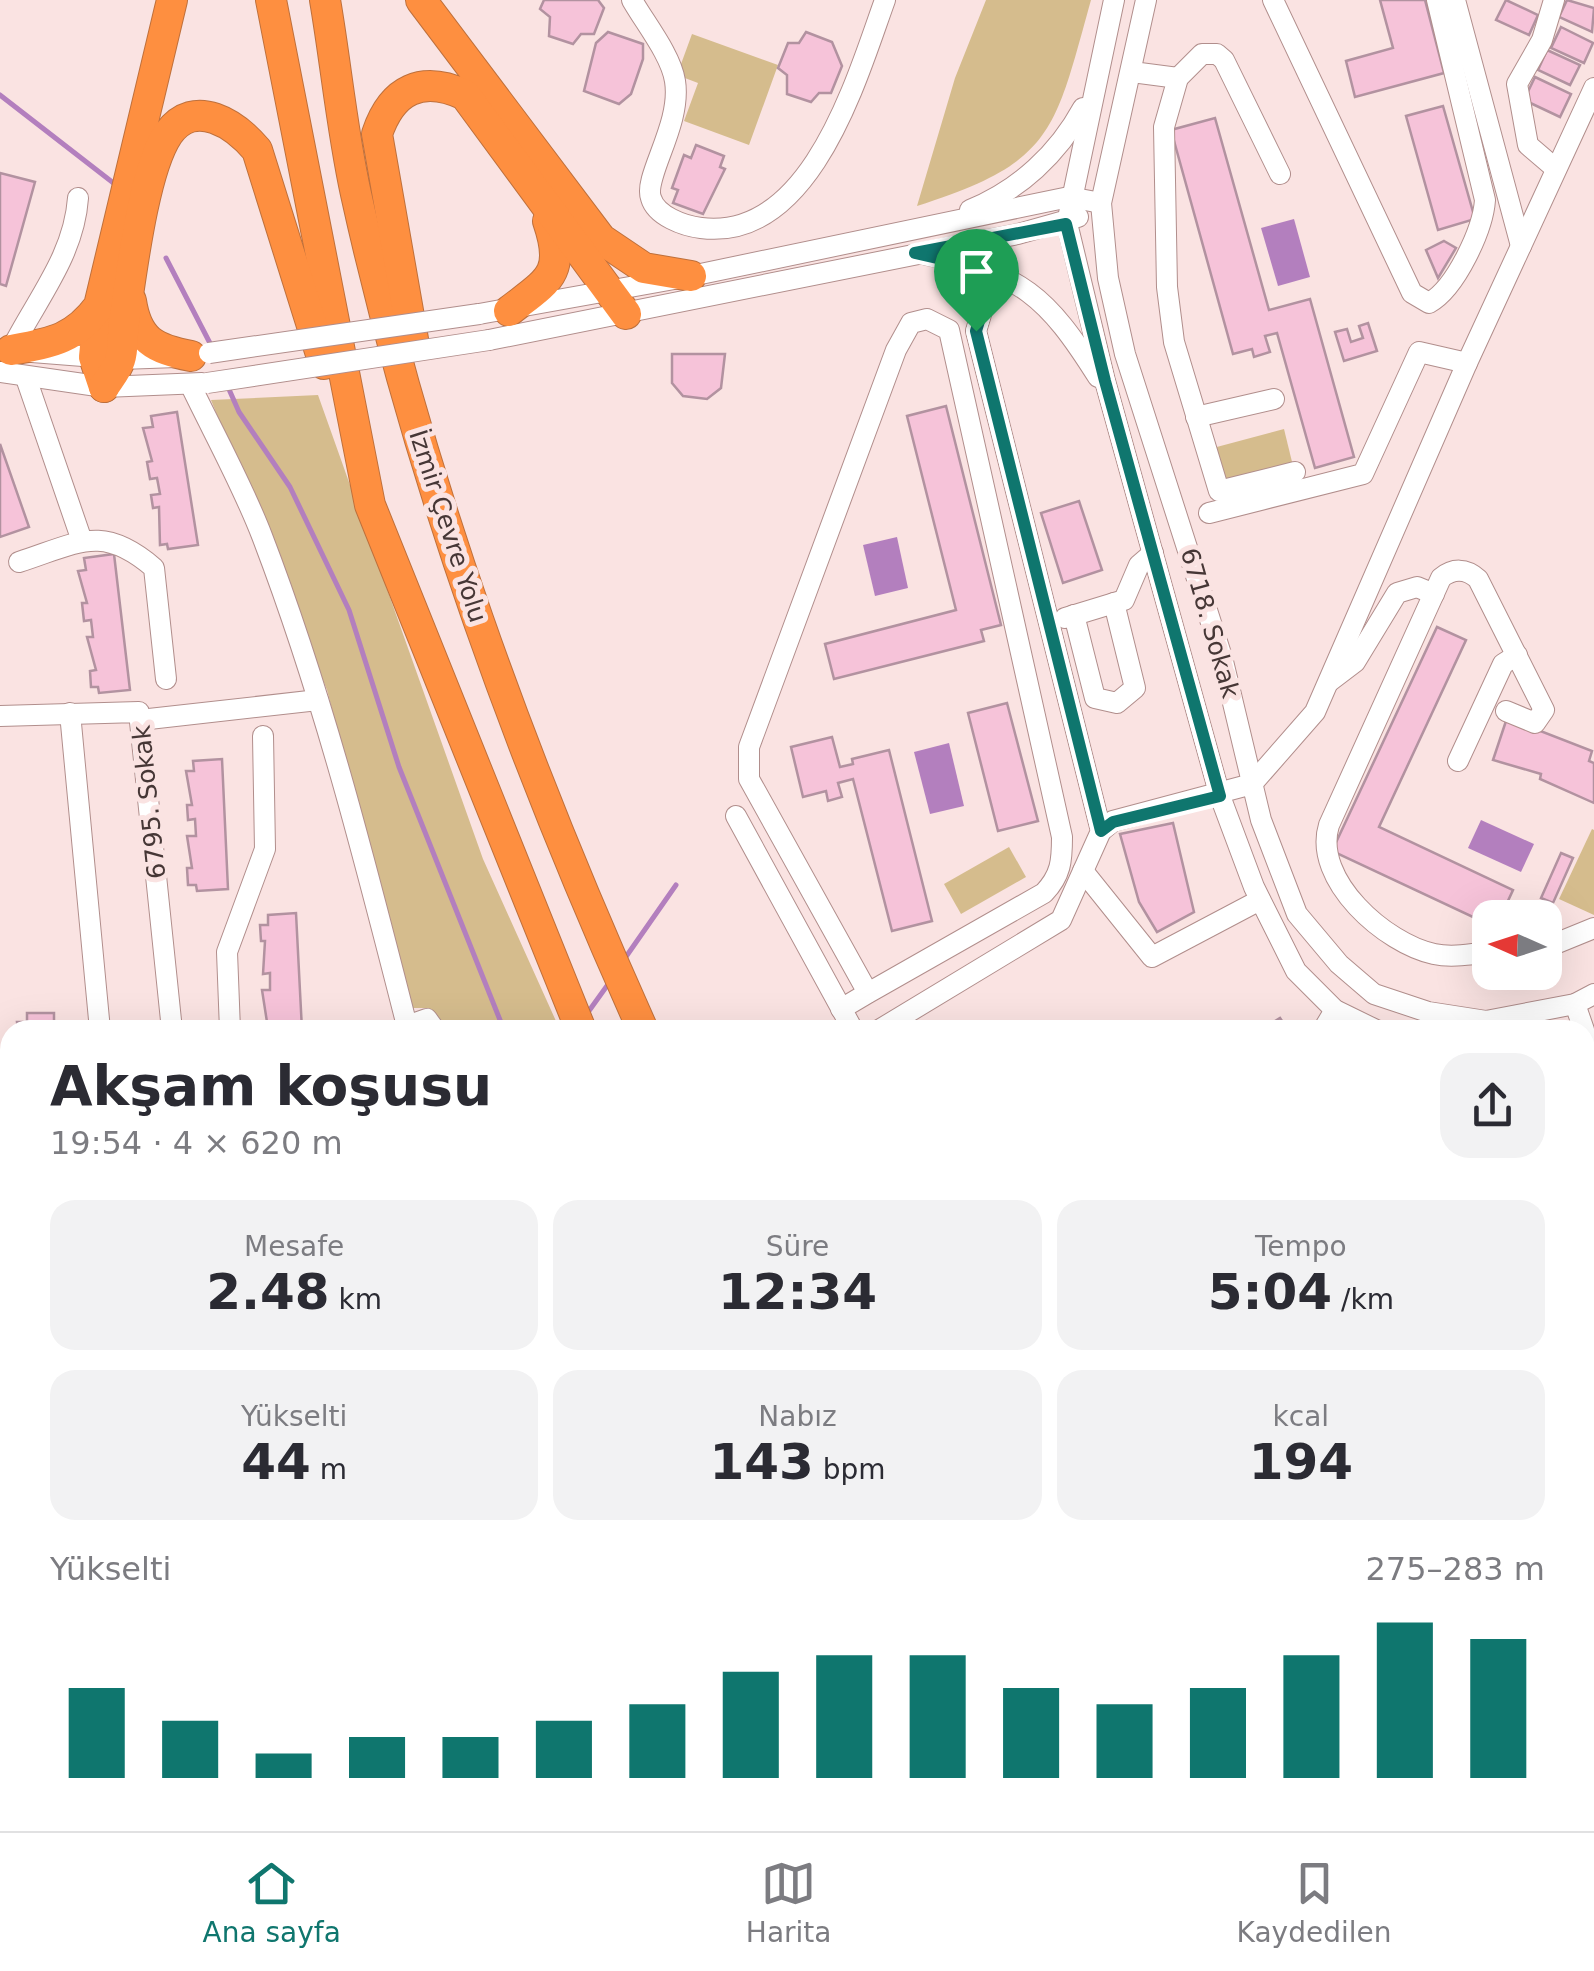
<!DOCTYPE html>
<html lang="tr">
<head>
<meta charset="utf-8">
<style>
	body { margin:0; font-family:"DejaVu Sans",sans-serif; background:#f2f2f3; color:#2b2b33; height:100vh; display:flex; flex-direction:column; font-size:38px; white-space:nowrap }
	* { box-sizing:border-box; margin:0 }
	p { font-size:32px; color:#7c7c81 }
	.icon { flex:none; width:55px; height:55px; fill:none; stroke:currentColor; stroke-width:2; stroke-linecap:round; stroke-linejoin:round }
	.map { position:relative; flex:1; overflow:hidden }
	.panel { position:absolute; left:0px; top:1020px; width:1595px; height:812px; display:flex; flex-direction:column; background:#fff; border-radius:30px 30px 0 0; box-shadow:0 10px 40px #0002 }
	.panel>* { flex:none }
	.needle { width:65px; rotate:273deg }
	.fabs { position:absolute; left:1472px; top:900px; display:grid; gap:20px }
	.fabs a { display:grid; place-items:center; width:90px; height:90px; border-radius:20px; background:#fff; box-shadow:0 10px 40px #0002; font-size:50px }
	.pin { position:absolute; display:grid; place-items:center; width:85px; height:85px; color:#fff; margin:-102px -42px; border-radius:50% 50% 50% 0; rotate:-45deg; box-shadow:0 0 10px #0007 }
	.pin .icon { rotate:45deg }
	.round { display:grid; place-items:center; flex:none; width:105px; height:105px; border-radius:30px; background:#f2f2f3 }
	.summary { display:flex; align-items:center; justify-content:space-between; height:170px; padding:0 50px }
	h1 { font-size:55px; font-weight:700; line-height:75px }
	.metrics { display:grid; grid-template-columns:repeat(3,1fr); gap:15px; height:170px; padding:10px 50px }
	.metrics div { display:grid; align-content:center; border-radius:25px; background:#f2f2f3; text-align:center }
	.metrics b { font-size:50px; font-weight:700 }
	.metrics small { font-size:28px; font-weight:400 }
	.metrics p { font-size:28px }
	.chart { height:280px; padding:20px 50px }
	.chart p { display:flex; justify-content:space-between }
	.chart svg { width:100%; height:180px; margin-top:10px; stroke:#0f766e; stroke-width:6 }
	.tab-bar { display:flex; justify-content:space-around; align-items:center; height:140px; border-top:2px solid #e1e1e2; background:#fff; font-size:28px; color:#7c7c81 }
	.tab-bar a { display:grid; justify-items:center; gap:5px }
	.tab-bar .selected { color:#0f766e }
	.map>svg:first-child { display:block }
</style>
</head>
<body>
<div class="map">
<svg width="1594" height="1831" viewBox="0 0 1594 1831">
	<rect width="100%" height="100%" fill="#fae3e2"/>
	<!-- green -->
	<g fill="#d5bc8d">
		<path d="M986,0H1091C1054,133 1054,162 917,206L955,78Z"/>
		<path d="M692,34L778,65L749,145L684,121L698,83L677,75Z"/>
		<path d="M318,395L483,859L560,1030H443L429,1008H408L327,690L211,400Z"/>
		<path d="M1284,429L1293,466L1223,484L1213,448Z"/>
		<path d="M1592,829L1594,830V915L1559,899Z"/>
		<path d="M1009,847L1026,877L961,914L944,884Z"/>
		<path d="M96,1823V1822L145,1823L143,1831H92Z"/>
		<path d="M1168,1823H1281L1295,1824L1299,1831H1174Z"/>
		<path d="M1461,1823H1525L1469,1831H1317L1314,1826L1369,1829Z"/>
	</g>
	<!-- water -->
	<g fill="#b37fbe">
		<path d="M1294,219L1310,277L1278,286L1261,228Z"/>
		<path d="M897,537L908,588L875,596L863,545Z"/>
		<path d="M949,743L964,806L930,814L914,752Z"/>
		<path d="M1481,820L1534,844L1521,872L1468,848Z"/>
	</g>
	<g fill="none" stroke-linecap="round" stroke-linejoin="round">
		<!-- stream -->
		<g stroke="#b37fbe" stroke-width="5">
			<path d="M0,95L116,185"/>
			<path d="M166,258L213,349"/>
			<path d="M228,387L239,412L290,487L349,610L399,767L504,1030"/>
			<path d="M623,961L676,885"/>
			<path d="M586,1015L609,983"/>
			<path d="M1585,1772L1594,1759"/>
			<path d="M1585,1816L1586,1831"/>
			<path d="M1301,1822L1307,1831"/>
		</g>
	</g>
	<!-- building -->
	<g fill="#f6c3d9" stroke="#b292a0" stroke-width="2.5">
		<path d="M544,0H598L604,8L594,34H581L573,44L549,36L550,17L540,9Z"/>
		<path d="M1380,0H1425L1444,73L1355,97L1346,61L1393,48Z"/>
		<path d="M1506,0L1538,15L1529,35L1496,20Z"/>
		<path d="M1567,0L1594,8L1592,32L1559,17Z"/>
		<path d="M1561,27L1593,43L1584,63L1551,48Z"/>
		<path d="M608,32L643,44V59L631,94L619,104L584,91L596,43Z"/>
		<path d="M806,32L832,42L842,66L831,93H819L811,102L787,94V75L778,68L788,43H799Z"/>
		<path d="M1547,50L1580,65L1570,85L1538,70Z"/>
		<path d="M1535,77L1571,94L1560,117L1524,100Z"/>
		<path d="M1443,106L1475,219L1438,230L1406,116Z"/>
		<path d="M1215,118L1269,310L1310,299L1354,457L1315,468L1277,333L1265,336L1270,352L1254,357L1252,349L1233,354L1171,130Z"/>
		<path d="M696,145L724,156L720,167L725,169L703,214L673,203L678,190L672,188L684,155L691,158Z"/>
		<path d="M0,173L35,182L6,286L0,284Z"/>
		<path d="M1444,241L1456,248L1438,278L1426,250Z"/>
		<path d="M1368,323L1377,351L1344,361L1335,332L1347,329L1351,342L1363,338L1359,326Z"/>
		<path d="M672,354H725L721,388L707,399L683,396L672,383Z"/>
		<path d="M946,406L1001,625L981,630L984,641L834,679L825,644L956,610L907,416Z"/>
		<path d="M177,412L198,545L168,549L167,544L160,545L159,507L153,508L151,495L160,494L157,478L150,479L147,462L152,461L143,428L153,427L151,416Z"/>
		<path d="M0,444L29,527L0,537Z"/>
		<path d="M1079,501L1102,570L1063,583L1041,513Z"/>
		<path d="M114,554L130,690L99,693L98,687H91L90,671L96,670L87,637H93L91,620L84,621L82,603H87L78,571L86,570L84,558Z"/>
		<path d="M1437,627L1466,640L1379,827L1513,890L1500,918H1490V925L1332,851Z"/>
		<path d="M1007,703L1038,821L998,831L968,713Z"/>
		<path d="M1507,718L1592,751L1589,761L1594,763V803L1540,779L1541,774L1493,760Z"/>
		<path d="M832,737L840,767L853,764L852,759L889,750L932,921L892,931L853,779L838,783L842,797L828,801L826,791L803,797L791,747Z"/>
		<path d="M222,759L228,889L197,891L196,885H188L187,868H192L187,836H196L195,819L188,820L187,805H192L186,771H194L193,761Z"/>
		<path d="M1173,823L1194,912L1157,932L1139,902L1120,834Z"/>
		<path d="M1561,853L1573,858L1553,903L1541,898Z"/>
		<path d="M296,913L302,1030H262V1022H267L262,990H270V973L263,974L265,941H261L260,925H268V915Z"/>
		<path d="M27,1013H54V1030H18L17,1022H27Z"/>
		<path d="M1280,1018L1288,1030H1261Z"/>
		<path d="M2,1368L10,1375V1408L0,1403Z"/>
		<path d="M0,1418L10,1423V1465L0,1460Z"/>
		<path d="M4,1614L10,1617V1658L5,1668L0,1666Z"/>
		<path d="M157,1822H184L185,1831H158Z"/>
		<path d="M258,1822H281L277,1831Z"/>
		<path d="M319,1822H352V1823L349,1831H315Z"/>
		<path d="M401,1822H441L437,1831H417Z"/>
		<path d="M481,1822H485L504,1831H477Z"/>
		<path d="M575,1822H609L605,1831H572Z"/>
	</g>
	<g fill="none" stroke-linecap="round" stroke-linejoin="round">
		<defs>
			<g id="minor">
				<path d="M632,0C645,23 671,55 675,81C682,125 643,177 651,198C656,216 684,226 701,228C811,242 857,77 885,0"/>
				<path d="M1114,0L1067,223L1105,381L1220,796L1254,887L1296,971L1335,1010L1376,1030"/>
				<path d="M1146,0L1101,203L1108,278L1125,354L1222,657L1261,820L1297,914L1339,964L1374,994L1428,1012L1486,1021L1575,1004L1594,994"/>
				<path d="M1273,0L1412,293L1429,303C1456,288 1483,229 1485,200L1437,0"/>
				<path d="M1455,0L1521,246"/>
				<path d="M1554,0L1542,40L1517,84L1528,145L1556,169"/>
				<path d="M1132,72L1178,78"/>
				<path d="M1280,174L1224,60L1217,54H1202L1178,78L1164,127L1167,287L1174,342L1219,491L1295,472"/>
				<path d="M970,210C1019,190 1058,154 1083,108"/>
				<path d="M927,255C1021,273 1047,296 1098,377"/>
				<path d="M479,314L691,276L1069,197L1101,203"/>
				<path d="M489,340L1018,234L1078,217"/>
				<path d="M11,350C36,300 74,256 78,198"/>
				<path d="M32,352L121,359L177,357"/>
				<path d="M0,372L104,387L202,383"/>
				<path d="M26,378L82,541"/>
				<path d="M190,384C214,434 242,484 262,536C323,695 365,861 407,1026L398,1030"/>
				<path d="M1196,417L1274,399"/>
				<path d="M1209,513L1363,474L1419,352L1467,363"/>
				<path d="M19,562C78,543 102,523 154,568L166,679"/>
				<path d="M1074,615L1095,698L1117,703L1135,688L1114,603"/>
				<path d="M1065,618L1124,600L1139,565L1153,553"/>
				<path d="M1330,681L1355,662L1397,593L1417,587L1434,594"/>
				<path d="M70,713L100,1030"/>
				<path d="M0,716L139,712L172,1030"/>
				<path d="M140,720L318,700"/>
				<path d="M1458,761L1503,664L1517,655"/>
				<path d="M736,816L853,1030"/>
				<path d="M1101,831L1113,821L1252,784L1315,712L1467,363L1594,88"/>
				<path d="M1083,871L1152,957L1260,900"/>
				<path d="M1545,948L1594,928"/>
				<path d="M1490,952C1472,954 1452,958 1434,954C1386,944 1312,880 1329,825L1441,578C1453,568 1466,568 1478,579L1544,710L1535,723L1506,711"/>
				<path d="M1575,1004L1584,1030"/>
				<path d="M841,1009L868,993L1044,893C1061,875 1062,861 1062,837L949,330L927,319L911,323L896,350L749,747V779L868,993"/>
				<path d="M407,1026L427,1019L435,1030"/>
				<path d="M230,1030L227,952L265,849L263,736"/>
				<path d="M879,1030L1061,920L1101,831L976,331L994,271"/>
				<path d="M1323,1030L1335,1010"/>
				<path d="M1585,1034L1594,1058"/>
				<path d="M1585,1148V1168"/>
				<path d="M0,1193L10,1189"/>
				<path d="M0,1324L10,1334"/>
				<path d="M0,1528L10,1506"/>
				<path d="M1585,1556L1594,1520"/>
				<path d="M0,1803L10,1809"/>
				<path d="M854,1822L857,1831"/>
				<path d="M14,1831L20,1822"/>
				<path d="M68,1831L73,1822"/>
				<path d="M216,1831L218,1822"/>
				<path d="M376,1831L380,1822"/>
				<path d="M539,1831L543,1822"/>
				<path d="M698,1831L702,1822"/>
				<path d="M835,1831L839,1822"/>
			</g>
			<g id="highway">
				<path d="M271,0L370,505L581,1030"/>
				<path d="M325,0C336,64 342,131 356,194C420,483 522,761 643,1030"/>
				<path d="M421,0L601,239L644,268L691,276"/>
				<path d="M131,301C137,340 154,349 191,356"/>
				<path d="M99,307L94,357L104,387"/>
				<path d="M509,311C549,280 566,274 548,221"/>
				<path d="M414,345L377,134C392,89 422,75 465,95L626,314"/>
				<path d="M11,350C51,343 74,340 99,306L172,0"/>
				<path d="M104,387C109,379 117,370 120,360C124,349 122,334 124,322C131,277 143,171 168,134C195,96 236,125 257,150L324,364"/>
				<path d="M1585,1798L1594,1797"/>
				<path d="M1015,1822L1019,1831"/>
				<path d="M1066,1822L1072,1831"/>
				<path d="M1132,1822L1139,1831"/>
			</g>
		</defs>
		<!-- minor casing -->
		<use href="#minor" stroke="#b18e8c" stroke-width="22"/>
		<!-- highway casing -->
		<use href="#highway" stroke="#be703c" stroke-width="32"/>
		<!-- path -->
		<path stroke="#c3afae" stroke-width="2.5" stroke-dasharray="2.5 8" stroke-linecap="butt" d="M1585,1740L1594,1732"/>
		<!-- minor -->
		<use href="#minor" stroke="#fff" stroke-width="20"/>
		<!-- highway -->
		<use href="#highway" stroke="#fe8f40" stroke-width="30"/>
		<defs>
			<g id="minor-bridge">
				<path d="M209,353L479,314"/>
				<path d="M207,383L489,340"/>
			</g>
		</defs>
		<!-- minor-bridge casing -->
		<use href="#minor-bridge" stroke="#b18e8c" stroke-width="22" stroke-linecap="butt"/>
		<!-- minor-bridge -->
		<use href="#minor-bridge" stroke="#fff" stroke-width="20"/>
	</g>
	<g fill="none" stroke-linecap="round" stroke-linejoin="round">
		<defs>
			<path id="route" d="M1066,224L1105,381L1220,796L1113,822L1101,831L976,331L994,271L915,253Z"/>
		</defs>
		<!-- route casing -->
		<use href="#route" stroke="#fff" stroke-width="20"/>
		<!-- route -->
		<use href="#route" stroke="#0f766e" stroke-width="12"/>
	</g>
	<g text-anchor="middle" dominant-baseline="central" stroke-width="10" stroke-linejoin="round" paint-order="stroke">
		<!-- street labels -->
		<g font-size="25" fill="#463736" stroke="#fae3e2">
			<text transform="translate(448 526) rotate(72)">İzmir Çevre Yolu</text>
			<text transform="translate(1210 623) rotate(74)">6718. Sokak</text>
			<text transform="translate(149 802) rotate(-96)">6795. Sokak</text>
		</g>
	</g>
</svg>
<div class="fabs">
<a><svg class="needle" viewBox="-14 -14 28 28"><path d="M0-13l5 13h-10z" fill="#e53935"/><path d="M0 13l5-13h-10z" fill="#7c7c81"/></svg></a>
</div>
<div class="pin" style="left:976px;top:331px;background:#1e9e55"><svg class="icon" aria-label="arrive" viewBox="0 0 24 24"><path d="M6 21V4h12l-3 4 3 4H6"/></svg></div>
<section class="panel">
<div class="summary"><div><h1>Akşam koşusu</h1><p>19:54 · 4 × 620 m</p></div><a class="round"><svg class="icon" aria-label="share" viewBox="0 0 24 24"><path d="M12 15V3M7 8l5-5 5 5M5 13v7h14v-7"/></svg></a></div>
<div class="metrics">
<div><p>Mesafe</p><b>2.48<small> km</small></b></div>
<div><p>Süre</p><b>12:34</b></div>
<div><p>Tempo</p><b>5:04<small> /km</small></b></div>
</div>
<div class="metrics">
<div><p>Yükselti</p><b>44<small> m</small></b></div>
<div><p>Nabız</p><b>143<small> bpm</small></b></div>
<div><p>kcal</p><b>194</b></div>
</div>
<div class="chart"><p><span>Yükselti</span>275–283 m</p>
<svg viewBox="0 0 160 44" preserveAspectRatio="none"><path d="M5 44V22M15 44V30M25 44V38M35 44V34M45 44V34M55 44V30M65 44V26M75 44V18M85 44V14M95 44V14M105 44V22M115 44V26M125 44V22M135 44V14M145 44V6M155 44V10"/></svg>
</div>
</section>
</div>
<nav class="tab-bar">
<a class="selected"><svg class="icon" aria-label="home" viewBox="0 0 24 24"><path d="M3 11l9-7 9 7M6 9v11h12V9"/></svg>Ana sayfa</a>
<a><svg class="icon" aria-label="map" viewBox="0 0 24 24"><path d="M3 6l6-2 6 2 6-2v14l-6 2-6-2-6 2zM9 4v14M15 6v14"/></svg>Harita</a>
<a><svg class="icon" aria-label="saved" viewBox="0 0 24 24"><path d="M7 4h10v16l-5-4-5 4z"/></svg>Kaydedilen</a>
</nav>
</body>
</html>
